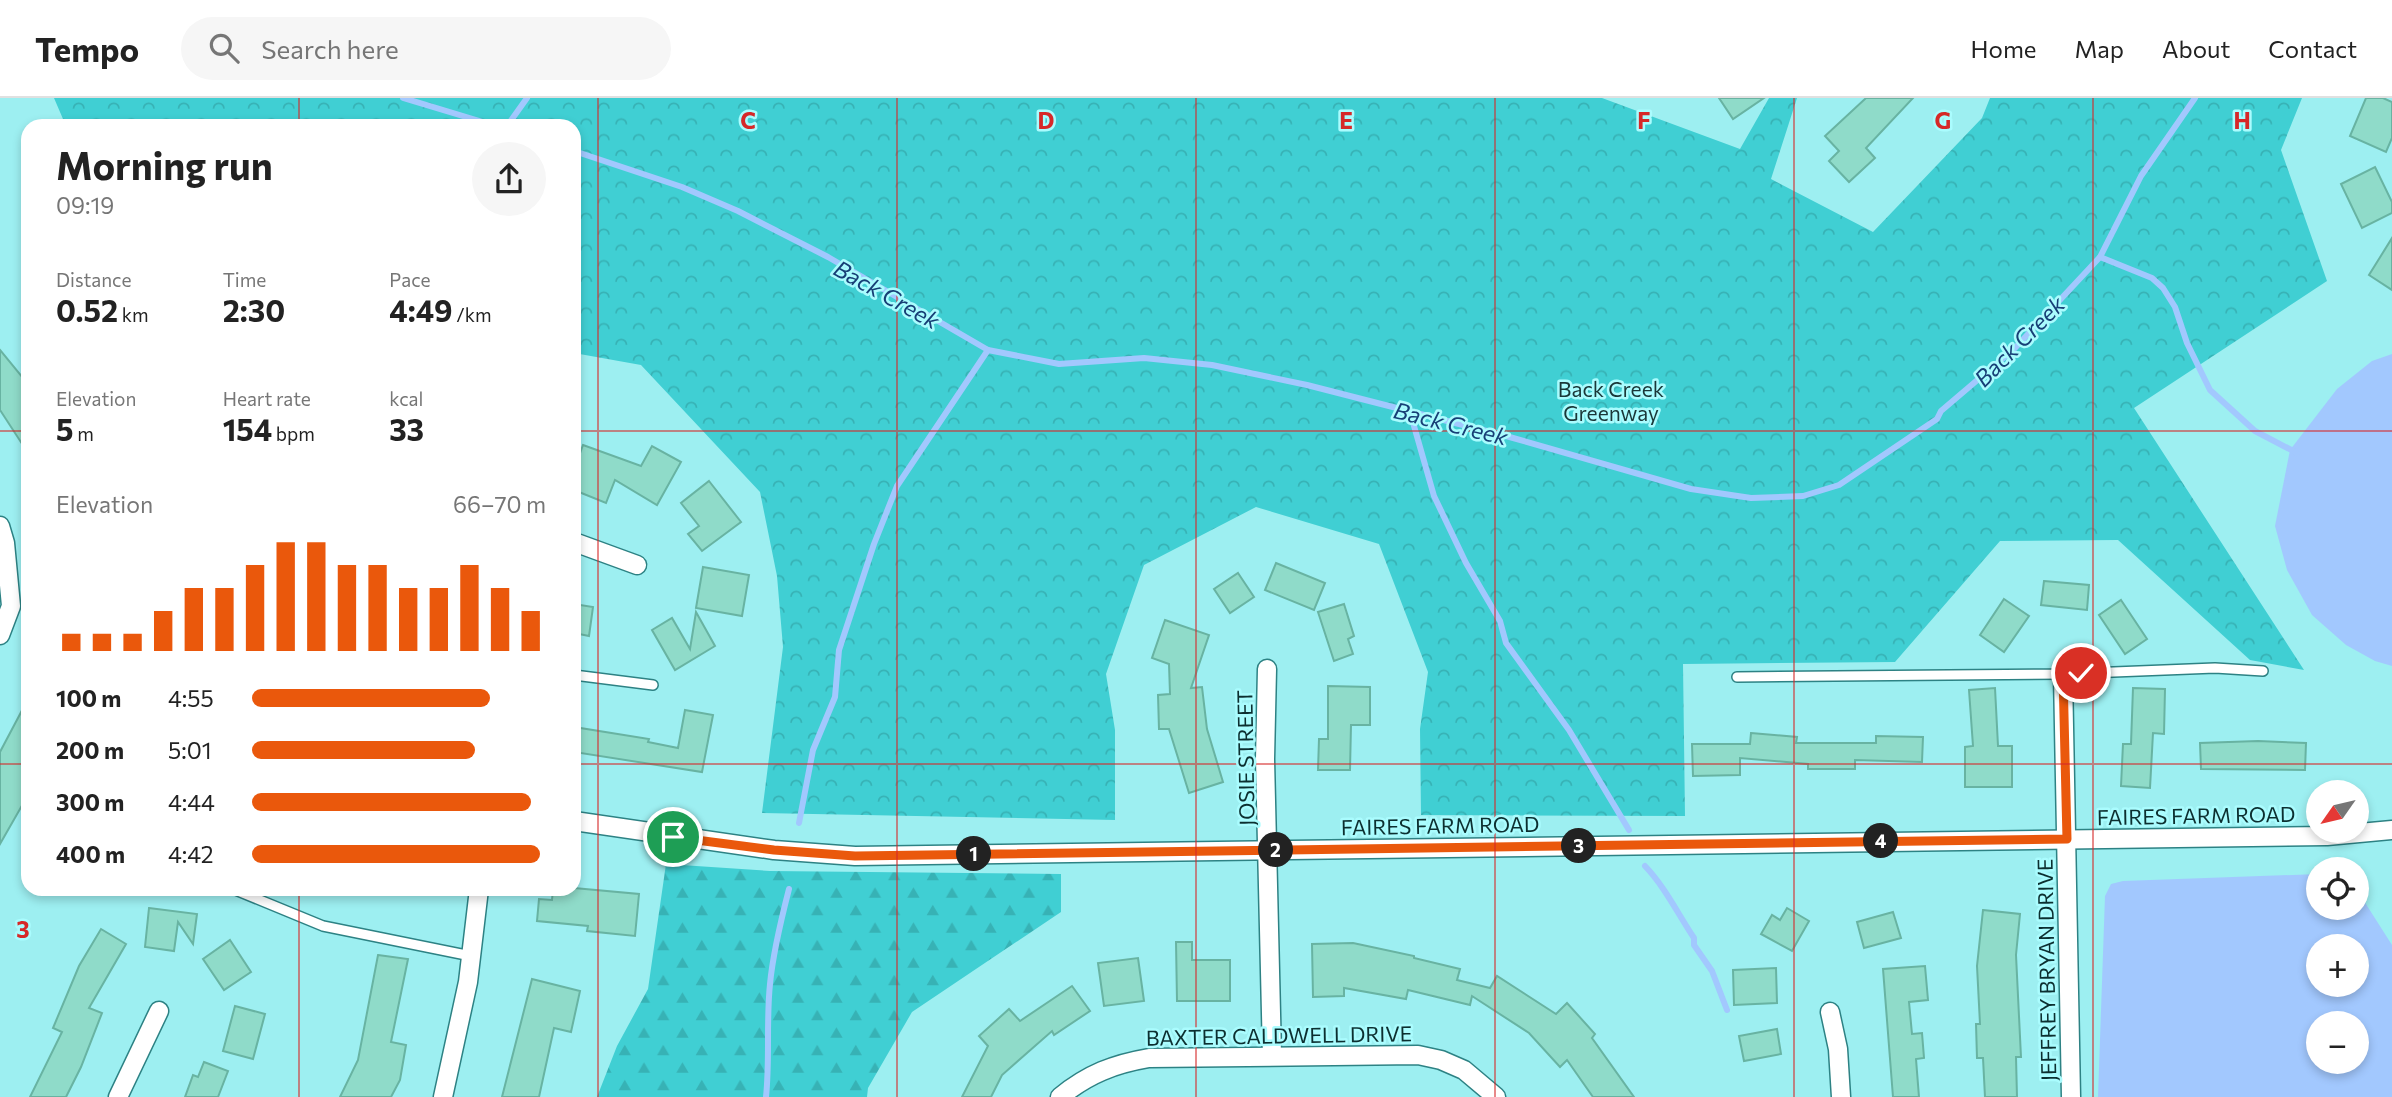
<!DOCTYPE html>
<html lang="en">
<head>
<meta charset="utf-8">
<style>
	body { margin:0; font-family:Commissioner,sans-serif; background:#f6f6f6; color:#222; height:100vh; display:flex; flex-direction:column; font-size:26px; white-space:nowrap }
	* { box-sizing:border-box; margin:0 }
	p { font-size:23px; color:#767676 }
	.icon { flex:none; width:38px; height:38px; fill:none; stroke:currentColor; stroke-width:2; stroke-linecap:round; stroke-linejoin:round }
	.map { position:relative; flex:1; overflow:hidden }
	.side { position:absolute; left:21px; top:21px; width:560px; height:777px; display:flex; flex-direction:column; background:#fff; border-radius:21px; box-shadow:0 4px 10px #0003 }
	.side>* { flex:none }
	.needle { width:46px; rotate:236deg }
	.buttons { position:absolute; left:2306px; top:682px; display:grid; gap:14px }
	.buttons a { display:grid; place-items:center; width:63px; height:63px; border-radius:50%; background:#fff; box-shadow:0 4px 10px #0003; font-size:35px }
	.pin { position:absolute; display:grid; place-items:center; width:60px; height:60px; color:#fff; margin:-30px; border:4px solid #fff; border-radius:50%; box-shadow:0 2px 7px #0007 }
	.km { position:absolute; width:35px; height:35px; margin:-18px; border-radius:50%; background:#222; color:#fff; font-size:19px; line-height:35px; text-align:center }
	.round { display:grid; place-items:center; flex:none; width:74px; height:74px; border-radius:37px; background:#f6f6f6 }
	.summary { display:flex; align-items:center; justify-content:space-between; height:119px; padding:0 35px }
	h1 { font-size:38px; font-weight:700; line-height:52px }
	.stats { display:grid; grid-template-columns:repeat(3,1fr); gap:10px; height:119px; padding:7px 35px }
	.stats div { display:grid; align-content:center }
	.stats b { font-size:30px; font-weight:700 }
	.stats small { font-size:19px; font-weight:400 }
	.stats p { font-size:19px }
	.chart { height:196px; padding:14px 35px }
	.chart p { display:flex; justify-content:space-between }
	.chart svg { width:100%; height:126px; margin-top:7px; stroke:#ea580c; stroke-width:6 }
	ul { padding:0 35px; list-style:none; font-size:23px }
	li { display:grid; grid-template-columns:112px 84px 1fr; align-items:center; height:52px }
	li i { height:18px; border-radius:9px; background:#ea580c }
	header { display:flex; align-items:center; gap:42px; box-sizing:border-box; height:98px; padding:0 35px; background:#fff; border-bottom:2px solid #e0e0e0 }
	header strong { font-size:33px }
	nav { display:flex; gap:38px; margin-inline-start:auto; font-size:24px }
	.search { width:490px; height:63px; background:#f6f6f6; display:flex; align-items:center; gap:18px; box-sizing:border-box; padding:0 24px; border-radius:38px; color:#767676; font-size:26px }
	.map>svg:first-child { display:block }
</style>
</head>
<body>
<header>
<strong>Tempo</strong>
<div class="search"><svg class="icon" aria-label="search" viewBox="0 0 24 24"><circle cx="10" cy="10" r="6"/><path d="M15 15l6 6"/></svg>Search here</div>
<nav><a>Home</a><a>Map</a><a>About</a><a>Contact</a></nav>
</header>
<div class="map">
<svg width="2392" height="999" viewBox="0 0 2392 999">
	<defs>
		<pattern id="forest-firs" width="22" height="20" patternUnits="userSpaceOnUse" patternTransform="scale(1.75)"><rect width="22" height="20" fill="#40cfd3"/><path d="M5 1l3.5 6h-7zM16 11l3.5 6h-7z" fill="#37b2b5"/></pattern>
		<pattern id="park-crowns" width="20" height="18" patternUnits="userSpaceOnUse" patternTransform="scale(1.75)"><rect width="20" height="18" fill="#40cfd3"/><path d="M2 6a3 3 0 1 1 6 0M12 15a3 3 0 1 1 6 0" fill="none" stroke="#37b2b5"/></pattern>
	</defs>
	<rect width="100%" height="100%" fill="#9deff1"/>
	<!-- forest -->
	<path fill="url(#forest-firs)" d="M666,766L770,773L1061,776V814L912,914L868,990L867,999H597L617,948L648,891Z"/>
	<!-- park -->
	<path fill="url(#park-crowns)" d="M54,0H1602L1740,51L1769,0H1797L1771,81L1873,134L1982,20L1990,0H2302L2281,52L2327,183L2134,310L2304,572L2250,562L2118,442L2000,443L1895,564L1683,566L1685,718L1421,717L1420,631L1428,574L1379,446L1256,409L1144,467L1106,576L1115,632V722L762,715L783,549L777,478L760,394L641,267L574,255V28H66Z"/>
	<!-- water -->
	<g fill="#a2c8fe" fill-rule="evenodd">
		<path d="M2392,256V568L2375,563L2346,547L2312,517L2287,472L2275,428L2290,352L2337,291L2372,263Z"/>
		<path d="M2319,776V810H2357V792L2392,847V999H2098L2105,798L2111,786L2123,783ZM2319,849H2357V887H2319ZM2319,926H2357V964H2319Z"/>
	</g>
	<g fill="none" stroke-linecap="round" stroke-linejoin="round">
		<!-- stream -->
		<g stroke="#a2c8fe" stroke-width="6">
			<path d="M403,0L496,28"/>
			<path d="M507,28L527,0"/>
			<path d="M574,53L682,89L738,113L828,159L988,252L1059,266L1144,260L1212,267L1307,287L1506,338L1691,391L1751,400L1803,398L1839,387L1937,321L1941,313L2015,250L2100,159L2141,78L2195,0"/>
			<path d="M2100,159L2152,180L2163,190L2175,209L2187,245L2210,292L2255,333L2297,355"/>
			<path d="M1410,314L1434,398L1466,465L1500,523L1506,545L1569,632L1629,732"/>
			<path d="M799,725L813,652L835,599L839,552L874,446L897,388L988,252"/>
			<path d="M1645,768C1665,789 1678,816 1694,840V847L1712,873L1727,912"/>
			<path d="M766,999C770,961 766,924 770,886C773,854 781,822 789,791"/>
		</g>
	</g>
	<!-- building -->
	<g fill="#8fdbc9" stroke="#68b3a2" stroke-width="2">
		<path d="M1719,0H1764L1733,21Z"/>
		<path d="M1866,0H1913L1866,50L1875,60L1849,84L1829,63L1839,53L1825,38Z"/>
		<path d="M2366,0H2383L2392,4V40L2386,54L2350,38Z"/>
		<path d="M2375,69L2392,104V115L2362,130L2341,86Z"/>
		<path d="M2392,140V192L2369,177Z"/>
		<path d="M0,252L28,286V355L0,312Z"/>
		<path d="M583,347L641,368L652,348L681,364L657,407L615,382L606,405L574,392V372Z"/>
		<path d="M709,383L741,424L702,453L688,436L699,428L681,405Z"/>
		<path d="M1276,465L1325,485L1314,512L1265,492Z"/>
		<path d="M703,469L749,477L742,518L696,510Z"/>
		<path d="M1238,475L1254,499L1230,515L1214,491Z"/>
		<path d="M2044,483L2089,487L2087,512L2041,507Z"/>
		<path d="M2004,501L2029,518L2004,554L1980,537Z"/>
		<path d="M2121,502L2147,541L2125,556L2099,517Z"/>
		<path d="M574,506L593,509L589,538L574,535Z"/>
		<path d="M1344,506L1354,538L1348,541L1353,556L1334,563L1318,514Z"/>
		<path d="M696,514L715,548L675,572L652,532L672,520L690,551Z"/>
		<path d="M1165,522L1209,537L1191,590L1202,589L1207,631L1223,684L1189,695L1169,631H1159L1158,597L1170,596L1169,566L1152,560Z"/>
		<path d="M1328,588L1370,589V627H1351L1350,672H1318L1319,641H1328Z"/>
		<path d="M1995,590L1998,648H2012V689H1965V649L1973,648L1969,592Z"/>
		<path d="M2133,590L2165,591L2164,636L2153,635L2150,690L2121,688L2123,646H2131Z"/>
		<path d="M28,601V697L0,746V654Z"/>
		<path d="M685,612L713,617L702,674L574,654V629L649,641L648,644L678,650Z"/>
		<path d="M1751,635L1797,639L1796,645H1876V638L1923,639L1922,664L1855,662V671H1808V666L1740,660V677L1693,678L1692,646H1750Z"/>
		<path d="M2258,643L2306,645L2305,672L2201,671L2200,645Z"/>
		<path d="M574,790L639,796L635,838L587,833L588,828L537,823L539,801L552,802L553,791Z"/>
		<path d="M149,810L197,816L193,846L178,824L174,853L145,849Z"/>
		<path d="M1787,810L1809,823L1792,853L1761,836L1772,817L1780,822Z"/>
		<path d="M1983,812L2020,816L2016,857L2021,959H2016L2017,999H1985L1983,960H1977L1976,926H1980L1977,868Z"/>
		<path d="M1893,814L1901,840L1864,850L1857,824Z"/>
		<path d="M101,831L126,846L89,910L102,915L81,969L66,999H30L62,934L53,930L79,868Z"/>
		<path d="M230,842L251,874L224,892L203,861Z"/>
		<path d="M1176,844H1192V862H1230V903H1177Z"/>
		<path d="M1353,845L1414,858V860L1460,871L1457,882L1490,890L1497,878L1556,916L1567,905L1595,936L1592,940L1634,999H1593L1567,962L1560,969L1529,935L1472,898L1470,907L1408,892L1406,901L1344,890V898L1313,899L1312,846Z"/>
		<path d="M378,857L408,861L391,944L406,947L400,982L391,999H340L358,962Z"/>
		<path d="M1138,860L1144,903L1104,908L1098,865Z"/>
		<path d="M1925,868L1928,902L1909,904L1912,936L1922,935L1924,960L1916,961L1919,999H1893L1883,871Z"/>
		<path d="M1776,870L1777,905L1734,907L1733,872Z"/>
		<path d="M532,881L580,893L571,934L554,930L539,999H502Z"/>
		<path d="M1072,888L1090,913L1054,937L1052,933L1002,977L991,999H962L988,948L979,938L1009,911L1020,923Z"/>
		<path d="M235,908L265,916L253,961L223,953Z"/>
		<path d="M1777,931L1781,956L1744,963L1739,938Z"/>
		<path d="M204,964L228,973L218,999H185L193,977L198,979Z"/>
	</g>
	<g fill="none" stroke-linecap="round" stroke-linejoin="round">
		<defs>
			<g id="service">
				<path d="M574,577L653,587"/>
				<path d="M1737,579L2063,576L2215,570L2263,573"/>
				<path d="M233,791L323,828L471,858"/>
			</g>
			<g id="minor">
				<path d="M0,428L5,445L11,508L0,537"/>
				<path d="M574,444L637,467"/>
				<path d="M1267,571L1265,661L1272,958"/>
				<path d="M2063,576L2071,999"/>
				<path d="M574,723L774,752L855,758L2327,738L2392,732"/>
				<path d="M1830,914L1838,951L1841,999"/>
				<path d="M118,999L159,913"/>
				<path d="M443,999L468,884L479,791"/>
				<path d="M1060,999C1088,976 1114,966 1149,960L1418,957L1441,962L1464,972L1496,999"/>
			</g>
		</defs>
		<!-- service casing -->
		<use href="#service" stroke="#2d8284" stroke-width="12"/>
		<!-- minor casing -->
		<use href="#minor" stroke="#2d8284" stroke-width="21"/>
		<!-- service -->
		<use href="#service" stroke="#fff" stroke-width="9"/>
		<!-- minor -->
		<use href="#minor" stroke="#fff" stroke-width="18"/>
	</g>
	<g fill="none" stroke-linecap="round" stroke-linejoin="round">
		<defs>
			<path id="route" d="M673,739L774,752L855,758L2067,741L2063,576L2081,575"/>
		</defs>
		<!-- route casing -->
		<use href="#route" stroke="#fff" stroke-width="14"/>
		<!-- route -->
		<use href="#route" stroke="#ea580c" stroke-width="9"/>
	</g>
	<!-- grid -->
	<path fill="none" stroke="#d62828" stroke-width="2" stroke-opacity="0.55" d="M299,0V28M598,0V999M897,0V999M1196,0V999M1495,0V999M1794,0V999M2093,0V999M0,333H28M574,333H2392M0,666H28M574,666H2392M299,791V999"/>
	<g text-anchor="middle" dominant-baseline="central" stroke-width="5" stroke-linejoin="round" paint-order="stroke">
		<!-- park labels -->
		<g font-size="21" fill="#1a3738" stroke="#aafcfe">
			<text x="1611" y="290">Back Creek<tspan x="1611" dy="24">Greenway</tspan></text>
		</g>
		<!-- street labels -->
		<g font-size="21" fill="#0c2f30" stroke="#aafcfe">
			<text transform="translate(1245 660) rotate(-91)">JOSIE STREET</text>
			<text transform="translate(2196 717) rotate(-1)">FAIRES FARM ROAD</text>
			<text transform="translate(1440 727) rotate(-1)">FAIRES FARM ROAD</text>
			<text transform="translate(2046 872) rotate(-91)">JEFFREY BRYAN DRIVE</text>
			<text transform="translate(1279 937) rotate(-1)">BAXTER CALDWELL DRIVE</text>
		</g>
		<!-- water labels -->
		<g font-size="23" font-style="italic" fill="#173f76" stroke="#aafcfe">
			<text transform="translate(887 196) rotate(29)">Back Creek</text>
			<text transform="translate(2019 243) rotate(-45)">Back Creek</text>
			<text transform="translate(1451 325) rotate(14)">Back Creek</text>
		</g>
	</g>
	<g font-size="23" text-anchor="middle" font-weight="bold" fill="#d62828" stroke="#aafcfe" stroke-width="5" stroke-linejoin="round" paint-order="stroke">
		<text x="748" y="31">C</text>
		<text x="1046" y="31">D</text>
		<text x="1346" y="31">E</text>
		<text x="1644" y="31">F</text>
		<text x="1943" y="31">G</text>
		<text x="2242" y="31">H</text>
		<text x="23" y="840">3</text>
	</g>
</svg>
<div class="buttons">
<a><svg class="needle" viewBox="-14 -14 28 28"><path d="M0-13l5 13h-10z" fill="#e53935"/><path d="M0 13l5-13h-10z" fill="#767676"/></svg></a>
<a><svg class="icon" aria-label="locate" viewBox="0 0 24 24"><circle cx="12" cy="12" r="6"/><path d="M12 2v4M12 18v4M2 12h4M18 12h4"/></svg></a>
<a>+</a>
<a>−</a>
</div>
<div class="pin" style="left:673px;top:739px;background:#1e9e55"><svg class="icon" aria-label="arrive" viewBox="0 0 24 24"><path d="M6 21V4h12l-3 4 3 4H6"/></svg></div>
<div class="pin" style="left:2081px;top:575px;background:#d93025"><svg class="icon" aria-label="check" viewBox="0 0 24 24"><path d="M5 12l5 5 9-10"/></svg></div>
<b class="km" style="left:974px;top:756px">1</b>
<b class="km" style="left:1276px;top:752px">2</b>
<b class="km" style="left:1579px;top:748px">3</b>
<b class="km" style="left:1881px;top:743px">4</b>
<section class="side">
<div class="summary"><div><h1>Morning run</h1><p>09:19</p></div><a class="round"><svg class="icon" aria-label="share" viewBox="0 0 24 24"><path d="M12 15V3M7 8l5-5 5 5M5 13v7h14v-7"/></svg></a></div>
<div class="stats">
<div><p>Distance</p><b>0.52<small> km</small></b></div>
<div><p>Time</p><b>2:30</b></div>
<div><p>Pace</p><b>4:49<small> /km</small></b></div>
</div>
<div class="stats">
<div><p>Elevation</p><b>5<small> m</small></b></div>
<div><p>Heart rate</p><b>154<small> bpm</small></b></div>
<div><p>kcal</p><b>33</b></div>
</div>
<div class="chart"><p><span>Elevation</span>66–70 m</p>
<svg viewBox="0 0 160 44" preserveAspectRatio="none"><path d="M5 44V38M15 44V38M25 44V38M35 44V30M45 44V22M55 44V22M65 44V14M75 44V6M85 44V6M95 44V14M105 44V14M115 44V22M125 44V22M135 44V14M145 44V22M155 44V30"/></svg>
</div>
<ul>
<li><b>100 m</b>4:55<i style="width:81%"></i></li>
<li><b>200 m</b>5:01<i style="width:76%"></i></li>
<li><b>300 m</b>4:44<i style="width:95%"></i></li>
<li><b>400 m</b>4:42<i style="width:98%"></i></li>
</ul>
</section>
</div>
</body>
</html>
